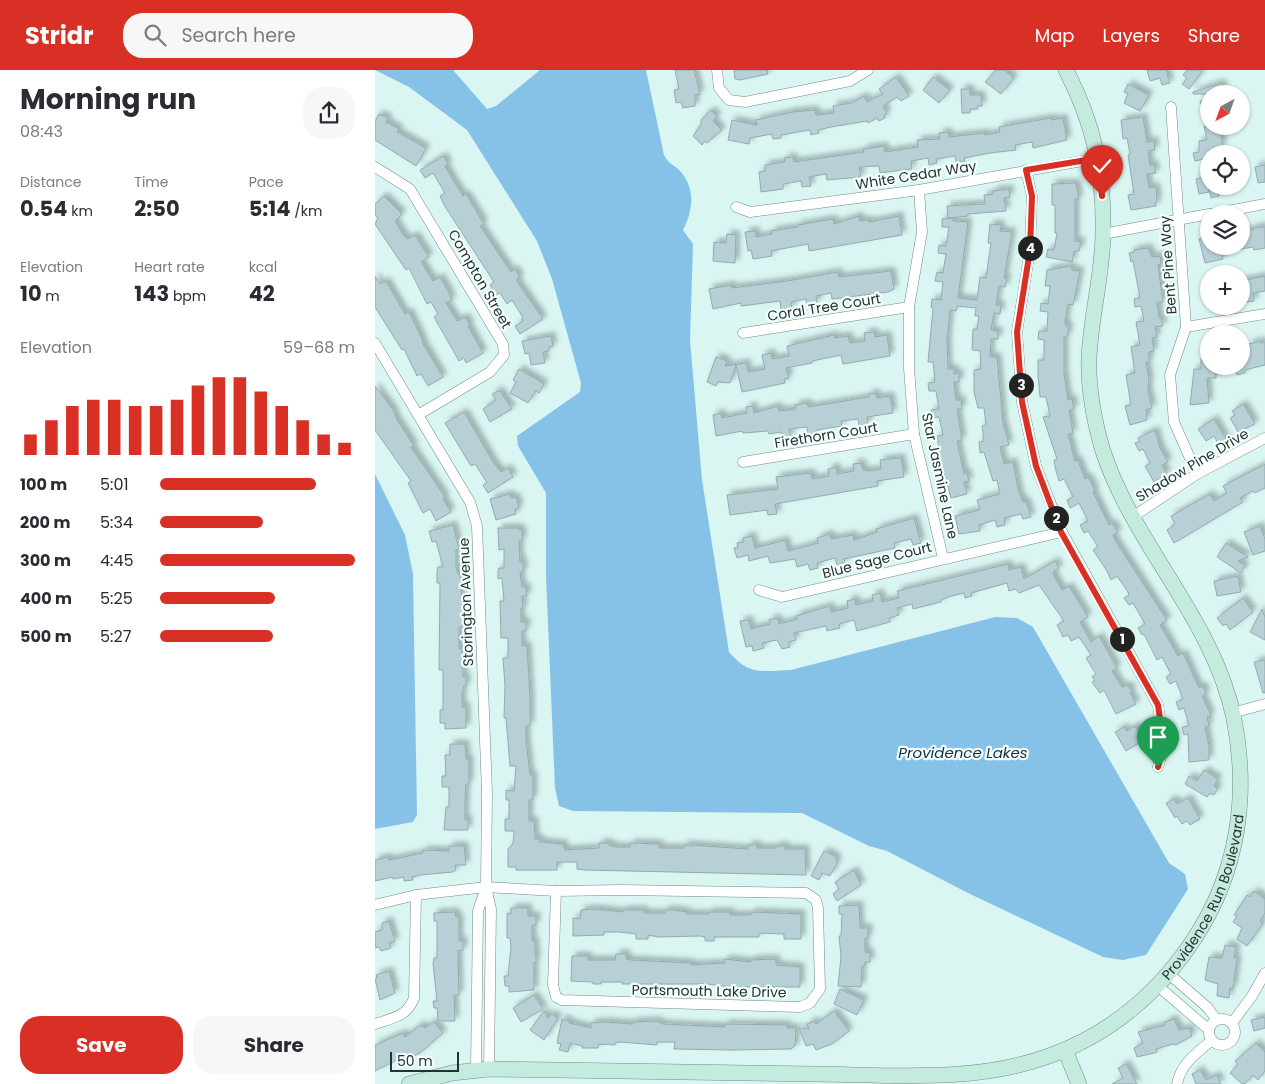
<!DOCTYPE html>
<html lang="en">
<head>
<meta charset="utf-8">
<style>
	body { margin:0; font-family:Poppins,sans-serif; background:#f7f7f7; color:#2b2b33; height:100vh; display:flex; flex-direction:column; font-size:19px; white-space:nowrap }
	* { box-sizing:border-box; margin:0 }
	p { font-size:16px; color:#7c7c81 }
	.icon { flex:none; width:28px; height:28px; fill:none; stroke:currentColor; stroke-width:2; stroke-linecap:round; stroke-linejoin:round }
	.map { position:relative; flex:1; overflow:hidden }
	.sheet { display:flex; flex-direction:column; background:#fff; width:375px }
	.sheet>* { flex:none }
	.needle { width:32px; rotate:221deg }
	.controls { position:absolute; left:825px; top:15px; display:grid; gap:10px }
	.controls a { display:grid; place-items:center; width:50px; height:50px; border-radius:50%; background:#fff; box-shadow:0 1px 4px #0004; font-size:25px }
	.scale { position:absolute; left:15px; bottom:12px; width:69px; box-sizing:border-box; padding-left:5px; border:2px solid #273230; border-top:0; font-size:14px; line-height:18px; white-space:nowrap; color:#273230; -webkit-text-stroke:4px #f4fffe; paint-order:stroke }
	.pin { position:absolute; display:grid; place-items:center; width:42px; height:42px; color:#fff; margin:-51px -21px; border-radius:50% 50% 50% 0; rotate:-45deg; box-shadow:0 0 5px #0007 }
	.pin .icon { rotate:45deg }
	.km { position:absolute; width:25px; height:25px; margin:-12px; border-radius:50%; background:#222; color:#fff; font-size:14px; line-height:25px; text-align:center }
	.round { display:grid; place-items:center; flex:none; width:52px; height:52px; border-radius:20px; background:#f7f7f7 }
	.summary { display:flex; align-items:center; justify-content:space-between; height:85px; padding:0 20px }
	h1 { font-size:28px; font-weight:700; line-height:38px }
	.stats { display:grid; grid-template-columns:repeat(3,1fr); gap:8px; height:85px; padding:5px 20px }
	.stats div { display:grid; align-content:center }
	.stats b { font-size:21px; font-weight:700 }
	.stats small { font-size:14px; font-weight:400 }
	.stats p { font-size:14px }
	.chart { height:140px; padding:10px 20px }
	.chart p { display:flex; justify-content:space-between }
	.chart svg { width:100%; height:90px; margin-top:5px; stroke:#d93025; stroke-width:6 }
	.action { display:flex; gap:10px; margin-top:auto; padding:10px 20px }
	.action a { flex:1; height:58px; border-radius:20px; background:#d93025; color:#fff; font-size:20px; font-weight:700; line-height:58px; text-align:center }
	.action a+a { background:#f7f7f7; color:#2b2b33 }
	ul { padding:0 20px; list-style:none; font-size:16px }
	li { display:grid; grid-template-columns:80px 60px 1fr; align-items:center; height:38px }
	li i { height:12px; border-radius:6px; background:#d93025 }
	header { display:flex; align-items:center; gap:30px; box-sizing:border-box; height:70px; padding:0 25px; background:#d93025; color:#fff }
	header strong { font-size:24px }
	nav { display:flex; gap:28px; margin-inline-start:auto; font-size:18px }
	.search { width:350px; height:45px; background:#f7f7f7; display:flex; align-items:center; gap:12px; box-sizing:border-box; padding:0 18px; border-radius:20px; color:#7c7c81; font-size:19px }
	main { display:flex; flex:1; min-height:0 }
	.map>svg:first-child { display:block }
</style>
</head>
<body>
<header>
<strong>Stridr</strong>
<div class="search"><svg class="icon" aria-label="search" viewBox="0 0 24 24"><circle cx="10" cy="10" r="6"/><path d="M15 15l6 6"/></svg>Search here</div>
<nav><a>Map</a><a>Layers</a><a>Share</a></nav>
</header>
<main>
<section class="sheet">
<div class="summary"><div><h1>Morning run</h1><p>08:43</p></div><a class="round"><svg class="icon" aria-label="share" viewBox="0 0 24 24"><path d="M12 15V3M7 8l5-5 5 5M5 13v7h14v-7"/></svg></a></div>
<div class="stats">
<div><p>Distance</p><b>0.54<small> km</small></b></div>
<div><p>Time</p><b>2:50</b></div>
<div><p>Pace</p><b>5:14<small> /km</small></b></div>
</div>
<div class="stats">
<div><p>Elevation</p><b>10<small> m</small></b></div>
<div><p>Heart rate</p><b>143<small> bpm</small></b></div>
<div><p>kcal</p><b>42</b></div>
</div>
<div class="chart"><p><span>Elevation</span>59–68 m</p>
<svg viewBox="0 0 160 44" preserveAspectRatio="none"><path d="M5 44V34M15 44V27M25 44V20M35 44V17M45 44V17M55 44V20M65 44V20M75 44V17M85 44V10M95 44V6M105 44V6M115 44V13M125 44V20M135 44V27M145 44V34M155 44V38"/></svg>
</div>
<ul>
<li><b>100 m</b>5:01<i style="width:80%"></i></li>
<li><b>200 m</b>5:34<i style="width:53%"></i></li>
<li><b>300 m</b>4:45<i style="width:100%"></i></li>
<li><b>400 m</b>5:25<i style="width:59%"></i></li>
<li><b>500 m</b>5:27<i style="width:58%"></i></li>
</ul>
<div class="action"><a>Save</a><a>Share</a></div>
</section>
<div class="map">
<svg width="890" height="1014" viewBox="0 0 890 1014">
	<defs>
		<filter id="shadow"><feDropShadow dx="4" dy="-4" stdDeviation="2.5" flood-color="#0004"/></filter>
	</defs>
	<rect width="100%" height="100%" fill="#daf6f3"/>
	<!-- water -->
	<g fill="#86c2e8">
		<path d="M0,0H78L112,39L121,36L165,0H271L289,85C294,95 299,94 305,101C321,118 318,141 308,160L318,174L315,270L327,410L354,582C374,606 387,601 416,600L620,547L642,548L658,557L794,793L810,804L813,819L771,885L748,890L728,887L593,823L512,781L494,776L427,743L198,741L184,736L180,718L171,506V423L143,376L142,366L205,322L206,313L177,209L162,171L92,60L34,17Z"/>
		<path d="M0,404L30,465L38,504L42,745L38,752L0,759Z"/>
	</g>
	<!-- building -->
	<g fill="#b6d0d6" stroke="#92abb1" filter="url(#shadow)">
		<path d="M300,0H319L325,24L320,25V36L308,38L306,32L301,33L299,20L304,19Z"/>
		<path d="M359,0H392L393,4L365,10L360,9Z"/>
		<path d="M621,0H629L639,8L626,24L610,12Z"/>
		<path d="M772,0H791L795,13L787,15L785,8L775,11Z"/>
		<path d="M812,0H828L814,19L807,14L812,8L808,5Z"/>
		<path d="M521,7L534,26L526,31L522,27L508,36L512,43L509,45L510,48L504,51L502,48L493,53L492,51L456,57L443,60L444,63L436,65L435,60L406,65V68L398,69L397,64L375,68L374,74L353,70L357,50L382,55L381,50L417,42L440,40L441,45H444L459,43L458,36L476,33L489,26L492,32L508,24L504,19Z"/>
		<path d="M558,7L575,20L564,33L548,20Z"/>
		<path d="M846,13L850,24H818V22Z"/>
		<path d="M753,14L774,25L765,41L749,33L753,24L749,22Z"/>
		<path d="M586,19H595V25H606L607,36H602L603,39H595V43H587Z"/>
		<path d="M834,28V54H832L825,31Z"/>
		<path d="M336,40L342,46L338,51L347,60L332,73L330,71L327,75L318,66L326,54V50Z"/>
		<path d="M4,44L13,48L11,52L24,59L22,62L51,78L41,96L0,70V51Z"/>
		<path d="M768,47L772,72L779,71L780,80L773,81L775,95H779L781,103L772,104L774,118L781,117L782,132L780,133L781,136L756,140L753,125L759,124L753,85L755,84L752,68L748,69L746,50Z"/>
		<path d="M676,48V50L688,48L692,70L658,78L657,72L640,75L641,80L615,83L589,88L590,91L581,92L580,86L561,89L562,93L554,95L553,88L536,91L537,99L527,100L505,103L504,96L484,97L486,107L452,110L451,104L434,107L436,116L427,117L426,111L408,114V119L386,122L384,102L390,101V95L410,92L409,88L418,87L419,92L489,82L488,79L509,76L510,82L543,77L542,70L565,69L564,63L573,62L574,67L609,63L610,65L625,62L624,57Z"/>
		<path d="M829,56H844L848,76L843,77L845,84H834V88L820,91L818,83L824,82V71L832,70Z"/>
		<path d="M68,86L73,94L70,96L78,110L88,126L91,124L109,154L105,156L136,202L140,199L145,208L142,209L143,213L168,249L145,264L140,256L148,251L147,246L137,230L132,234L125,223L121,225L115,215L119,212L69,135L65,126L70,123L58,103L50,108L45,100Z"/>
		<path d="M890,95V112L883,113L880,97Z"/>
		<path d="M834,106V116H842L844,126L836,128L834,119V122L824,124L821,109Z"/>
		<path d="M701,113L704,129H700V171L706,172L704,181H699L697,192L671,187L673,179L679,180L682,163H680V135H677V114Z"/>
		<path d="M634,119L635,127L629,128L631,141L593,144V146L573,148L572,136L610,134L609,125L618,124V121Z"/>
		<path d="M9,126L27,144L20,151L29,166L33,169L40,165L54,187L46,192L58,211L65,207L73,221L77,230L71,233L82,251L90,247L95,255L93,256L108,283L91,293L89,288L84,291L59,247L63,244L56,232L52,234L34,198L31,200L0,154L3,148L0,145V134Z"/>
		<path d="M484,146L485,151L493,150L494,152L524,146L527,165L434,181L433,174L396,181L397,186L378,189L376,180L373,181L370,162L380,161L381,167L397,164L396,161L423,157V155L458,149L459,154Z"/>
		<path d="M578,148V151L593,152L583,228L602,230L605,207L611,208L616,173H613L615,154L626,155L625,161L637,162L629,208H632L630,217L624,216L621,235H626L625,244L619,243L616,260L623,261V269H616L615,287H622L628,353L634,375L625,377L629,394L638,392L644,423L648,432L651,431L656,447L648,449L646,444L629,448L630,455L622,457L620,450L604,455L605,461L584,464L580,446L605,440L602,430L625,424L622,410L618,411L609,382L605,383L604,372L609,371L607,356L611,355L609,338H603L599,322V300L606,299L605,281L597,280L598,259H602L604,246H600L601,238L582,236L581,241L575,240L572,271L573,299H579V304L584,303V312H579L580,322L581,330H586L587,339H582L587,370L582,371L589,404L592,403L594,411L589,412L592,424L576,428L566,392L562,366L568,365L564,347L557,348L556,340L564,339L561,321H554L553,313L560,312L558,292H553L558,238L556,237L557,229L566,230L568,212L560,211L562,202L568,203L571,184L563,183L564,175L571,176L574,157H567V149Z"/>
		<path d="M883,157H890V178L879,180L878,177L866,179V163Z"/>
		<path d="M352,164L361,165L360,193L338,191L339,172L351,173Z"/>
		<path d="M833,167L834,176H866V179L847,184L848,189L830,193L824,169Z"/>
		<path d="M773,178L777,187L785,186L786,194L783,195L788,232L782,233L784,248H786L788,256L780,257L782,267L777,268L779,281L774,282V292H771L774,309L773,320L777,338L771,340L772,350L755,355L750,336L756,335L751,305L760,303L756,277L765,275L761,252L769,251L766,236L760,237L759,229L765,228L758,191L756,192L754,183L759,182V180Z"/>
		<path d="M696,196L697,200L705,201L698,235L693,234L690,251L691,256H694L692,267H689V303L693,330L697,329L699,339L694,340L698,363L693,364L700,391L703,390L710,409L713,407L720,421L718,422L734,455L737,453L743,462L738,465L741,472L792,550L785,555L803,586L808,583L824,618L828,616L831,624L827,626L836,646L832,647L834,656L830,657L834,676V690L814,692L813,664L809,665L807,657L814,656L809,638L804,640L801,632L808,629L801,611L795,614L791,607L796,604L787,587L782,590L769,564L767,565L763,558L770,554L758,533L754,535L749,528L754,525L753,522L742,506L736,510L732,501L718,480L723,477L713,461L709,463L705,455L713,451L704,433L695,438L692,430L698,427L689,409L684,411L681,401L679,390L682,389L668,347L675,346L671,327H665L663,306V290H669V270L663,269L664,261H672L673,242L665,241L666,233L673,234L675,216H670L672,200Z"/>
		<path d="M516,201L519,219L513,222L457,229L456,223L441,226L442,233L432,235L431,229L416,232L417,238L406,240L405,231L366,236V233L338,239L334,219L356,215L357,218L412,211L463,202L464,207Z"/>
		<path d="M0,206L5,214L11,211L30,244L34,242L48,271L47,272L68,307L53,316L46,304L42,306L29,279L27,280L0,237Z"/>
		<path d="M890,206V221L878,223L879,231L866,233V211Z"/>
		<path d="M499,262L500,267L512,265L515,286L468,294L466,285L437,291V293L411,298L414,308L409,309L410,313L367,322L361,295L355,313L343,312L341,316L332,312L341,287L352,291L350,296L371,293L373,302L390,299L387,285L396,283L397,289L414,286L412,276L459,265L460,268L473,266L475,273L490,271L489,263Z"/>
		<path d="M176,266L178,276L174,277V281L168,282L170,293L156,295L154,283L150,284L147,271Z"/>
		<path d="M886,271V273L890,272V295L870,300V303L862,305L860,296H866V283L875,280L874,274Z"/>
		<path d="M826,289H834V296H841V308H832L834,333L815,335L819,299H826Z"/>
		<path d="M144,299L169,314L164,323L161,320L153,333L135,323L141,312L138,310Z"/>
		<path d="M0,316L18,340L22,350L39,376L36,377L70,427L68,429L76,442L61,451L55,439L48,443L33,413L36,411L0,360Z"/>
		<path d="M123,321H125L137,339L115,352L108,339L121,330L117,324Z"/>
		<path d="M501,323L502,328L515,326L518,343L492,347L493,354L484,355L483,349L466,351L467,356L441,360L442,363L433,364L432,357L414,359L416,367L407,368L406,362L394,364L393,361L368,363L367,361L341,366L338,345L346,343L347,348L372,343L371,337L378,336L379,343L403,336L404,341L421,339L420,335L432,333L433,337L494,327V324Z"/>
		<path d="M868,334L880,354L863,362L855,348L860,345L857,341Z"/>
		<path d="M89,342L118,392L126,402L133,398L138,407L113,423L108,415L112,413L111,411L100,394L96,396L70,353Z"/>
		<path d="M839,349L852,371L844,375L839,366L831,371L823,359Z"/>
		<path d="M780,360L785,378L793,392L787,395L792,404L779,412L770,396L775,393L768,379L764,381L760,373L765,371L763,368Z"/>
		<path d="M526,388L529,407L502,411L503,416L400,434L402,444L393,445L392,440L355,445L352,425L403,419L401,407L436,403L437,409L454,406L453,399L461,397L462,404L479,401L478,394L486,393L488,400L493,401L506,399L505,390Z"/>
		<path d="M890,394V418L880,423L878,421L865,428L868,432L799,473L792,460L800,454L796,446L835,424L839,431L852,423L848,416Z"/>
		<path d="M135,424L136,428L141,427L144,438L140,439L141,444L121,450L115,429Z"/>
		<path d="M539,448L546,473L538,475L536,469L519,473L520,478L469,489L470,492L462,495L460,488L442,493L443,498L435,500L433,494L422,497L420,489L395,493L393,486L374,491L373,485L362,488L359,478L363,477L362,473L369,472L368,468L377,466L380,478L410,470L413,481L443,473L442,468L455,464L456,469L478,465L479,470L502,462L501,459Z"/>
		<path d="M78,455L84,479L81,480V497L83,504H85L88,557H84V579H87L88,607H91V616H89L87,623V637H91V658L70,659V653H65V640H68V600H64L65,513H62V502L63,497H68L61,471L57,472L54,461Z"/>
		<path d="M885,456L890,469V481L878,485L869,462Z"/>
		<path d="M123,458H144V460H147V471H144L145,492H148V502H145L147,517H151L152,526H147L148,538H146V552H151V561H147V576H152L155,627V655L151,656V670L155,705H158V730H154V751H159L160,769H165V772L188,774L190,780L224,778V773H234V775L241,777H255V773L284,774V778H309V775H316L373,779V775H382V778H401V776H410V779H430L431,805L210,800L202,799V792H182V800H141V797H133V779L138,774L139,761H130V749H134V730H131V720L139,721L141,696H135L131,648H129L130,615L128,588H133V568H126L125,531H129L127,508L123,509V501L124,498H129V479L124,480Z"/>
		<path d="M851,473L873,487L863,491L870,496L866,503L842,487Z"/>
		<path d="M680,491L684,498L678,502L680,508L687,520L694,516L713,547L705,552L716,572L724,566L742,598L737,601L747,617L753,615L757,622L755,623L761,634L741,644L729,620L725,623L717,612L720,610L717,607L721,604L711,588L716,585L704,567L696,571L693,565L688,567L682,555L689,551L664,515L644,523L641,519L634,521L632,513L596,523L597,526L590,528L589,523L573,527L566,530V532L538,539L537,534L522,538L524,545L514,548L515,552L482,561L479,550L464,554L465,558L452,561L451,556L419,563L421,570L413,572L415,577L407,579L402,570L387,573L389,578L378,581L377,576L371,577L365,551L374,550L376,559L395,554L394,550L402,548L404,554L422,549L421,546L455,536L456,542L473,538L472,531L480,529L481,535L498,531L497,525L505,523L507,532L524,528L522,521L633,494L634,500L646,497L649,509Z"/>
		<path d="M863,506L866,522L842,526L839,511Z"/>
		<path d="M868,528L878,542L855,560L851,554L848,556L842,548Z"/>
		<path d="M887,539L890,547V570L875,562Z"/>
		<path d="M890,590V623H888L879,592Z"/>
		<path d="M760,656L769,670L751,681L740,662L749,657L752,661Z"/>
		<path d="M75,674H90L91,689H94V714H91L90,730V750H93V760H69L71,737H74V717H67V706H71L70,685H75Z"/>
		<path d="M829,700L843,709L839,716L843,718L839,725L835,723L832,727L810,714L814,706L822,711Z"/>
		<path d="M813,728L825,749L815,755L812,751L807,754L802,746L800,748L791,733L799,729L802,734Z"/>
		<path d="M74,776H89L91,795H80L81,800L78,802L45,805L37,807L38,810L29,811V807L18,809V807L0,811V790L13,787L14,790L48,783V780L74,781Z"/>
		<path d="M449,781L461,787L462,793L455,806L447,803L444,810L436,806Z"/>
		<path d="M479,800L486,815L462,831L458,824L464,819L460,812Z"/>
		<path d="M879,821L890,829V843L885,851L888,853L872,876L862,869L867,858L858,852L862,846L859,845L872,825L875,827Z"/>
		<path d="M484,835L485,858H493V868H490V882L495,883V892H490V896H487L486,917L463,916L466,887L464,866H466L467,844H464V836Z"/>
		<path d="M136,838H153V846H161V855H157V871H160V884H161V893L159,892V920L134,922V916H130L129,906H133L136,877L135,868H132V843L136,844Z"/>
		<path d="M220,839L248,842V840H269V843H290V840H298L312,842V844H334V842H355V845H376V842L426,844V869H409V864L384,863V867H339V871H330V867L325,866L284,867L273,865V869H261V864L244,862H229V865L198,866V848L205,849L206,840Z"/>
		<path d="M80,842L81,847H84V871H88V880L83,881L84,925H79L80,951H63L62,938H59L58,931H62L58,893L59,888H62V851H59V843Z"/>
		<path d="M14,851L20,871L14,873L16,878L6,881L4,877L0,878V862L7,860V853Z"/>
		<path d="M850,875L861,877L859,888H862L858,919L855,918L854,928L842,926L843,914L830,910L834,887L847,888Z"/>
		<path d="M241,884H251V889L256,890L316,893V895L350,893L349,889L376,892V890L401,889V895L425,897V917H355L332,914H247V912H226V914H218V912L196,911L197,886H213V890H240Z"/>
		<path d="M14,901L20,923L5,930L0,909L2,908L1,905Z"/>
		<path d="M465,919L489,930L482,945L459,934Z"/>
		<path d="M159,925L168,939L146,952L138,938Z"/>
		<path d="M169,941L173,948L176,944L183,948L169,970L155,960Z"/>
		<path d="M459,941L474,961L457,974L441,980L438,974L431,976L424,958L434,959L432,954L439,951L441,954Z"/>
		<path d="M890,947V958L879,961L876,950Z"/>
		<path d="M187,949L195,951L194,953L216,958V953L229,952L258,954V952L281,951L288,954L350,957V954L412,955V958H421L420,976L416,979L357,980L299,979L300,972H282V975L245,972L240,973V975L224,974L223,978H207V976L195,973L193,982L184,980L186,974L182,973Z"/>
		<path d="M799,949L804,960L814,958L817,966L801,975L798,974L781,979L782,982L779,983L762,987L759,978L768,973L763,962L790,955V952Z"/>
		<path d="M59,952L68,963L45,983L34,988L32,985L0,1001V975L28,963L30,967L45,955L50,958Z"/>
		<path d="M881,973L890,982V1001L883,1010L878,1005L870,1014H867L855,1003L863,994L860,991Z"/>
		<path d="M751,994L762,1014H737L748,1008L743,998Z"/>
		<path d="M825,1000L831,1010L842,1005L846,1014H821L817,1004Z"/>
	</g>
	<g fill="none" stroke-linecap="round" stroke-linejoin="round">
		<defs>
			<g id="street">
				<path d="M342,0L344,18L354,30L370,32L475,11L493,0"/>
				<path d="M796,37L811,257L795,305L799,352L822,404"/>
				<path d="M0,97L35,119L128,274L129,285L115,302L43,345"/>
				<path d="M651,100L657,126L655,180L642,262L647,332L661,396L687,462L783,635L789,676L783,697"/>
				<path d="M544,120L547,162L534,237V298L539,364L568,488"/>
				<path d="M361,137L375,142L544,120L724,88"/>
				<path d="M837,144L890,134"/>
				<path d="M728,164L834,144"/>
				<path d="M811,257L890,244"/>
				<path d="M368,263L534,237"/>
				<path d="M0,273L95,432L102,456L112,723L111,817L116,839L114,999"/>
				<path d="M368,392L539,364"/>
				<path d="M759,446L822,404L890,368"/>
				<path d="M384,520L407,527L687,462"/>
				<path d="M857,643L890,634"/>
				<path d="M247,820L431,823L441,830L443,838L445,919L435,933L425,937L187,930L181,927L178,915L181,821Z"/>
				<path d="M0,835L41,825L111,817L181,821"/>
				<path d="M794,904L832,937L842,950"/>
				<path d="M783,916L834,960"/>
				<circle cx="847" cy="962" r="13"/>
				<path d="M857,953L877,926L890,903"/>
				<path d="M0,954C17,948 32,947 39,928L41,825"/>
				<path d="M101,1000L103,841L111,817"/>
				<path d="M802,1014C806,993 822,983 837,970"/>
			</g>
			<g id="secondary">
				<path d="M690,980L704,1014"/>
				<path id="s1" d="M34,1014L77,1003L114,999C223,1000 332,1002 441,1004C518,1005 600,1013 674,986C736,964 786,921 821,866C863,801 874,725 859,649C839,549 757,474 727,378C719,350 713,316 714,287C716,245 728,203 728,162C729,101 719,54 691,0"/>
			</g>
		</defs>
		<!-- street casing -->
		<use href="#street" stroke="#728b89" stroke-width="11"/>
		<!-- secondary casing -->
		<use href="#secondary" stroke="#728b89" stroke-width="16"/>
		<!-- street -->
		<use href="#street" stroke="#fff" stroke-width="10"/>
		<!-- secondary -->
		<use href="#secondary" stroke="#c4ebdd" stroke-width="15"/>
	</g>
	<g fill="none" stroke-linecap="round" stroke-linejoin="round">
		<defs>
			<path id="route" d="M727,126L724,88L651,100L657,126L655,180L642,262L647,332L661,396L686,462L783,635L789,676L783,697"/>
		</defs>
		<!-- route casing -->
		<use href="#route" stroke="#fff" stroke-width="10"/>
		<!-- route -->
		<use href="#route" stroke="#d93025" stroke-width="6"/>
	</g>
	<g text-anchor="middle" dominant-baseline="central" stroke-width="4.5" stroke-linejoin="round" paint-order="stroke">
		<!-- street labels -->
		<g font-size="14" fill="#273230" stroke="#f4fffe">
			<text transform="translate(541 105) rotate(-9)">White Cedar Way</text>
			<text transform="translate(793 195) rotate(-94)">Bent Pine Way</text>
			<text transform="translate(105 209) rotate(60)">Compton Street</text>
			<text transform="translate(449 237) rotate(-9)">Coral Tree Court</text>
			<text transform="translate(451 365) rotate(-9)">Firethorn Court</text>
			<text transform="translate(817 395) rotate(-31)">Shadow Pine Drive</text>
			<text transform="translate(565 406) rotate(78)">Star Jasmine Lane</text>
			<text transform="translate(502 490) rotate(-14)">Blue Sage Court</text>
			<text transform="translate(91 532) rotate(-92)">Storington Avenue</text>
			<text stroke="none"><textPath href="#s1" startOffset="876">Providence Run Boulevard</textPath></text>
			<text transform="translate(334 921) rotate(1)">Portsmouth Lake Drive</text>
		</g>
		<!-- water labels -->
		<g font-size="15" font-style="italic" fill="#132f3f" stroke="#f4fffe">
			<text x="588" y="682">Providence Lakes</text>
		</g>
	</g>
</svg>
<div class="controls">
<a><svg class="needle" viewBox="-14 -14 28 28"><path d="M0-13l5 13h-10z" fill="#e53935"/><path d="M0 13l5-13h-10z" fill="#7c7c81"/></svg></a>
<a><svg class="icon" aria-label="locate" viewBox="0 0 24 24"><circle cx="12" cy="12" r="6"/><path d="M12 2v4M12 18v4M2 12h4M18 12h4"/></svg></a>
<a><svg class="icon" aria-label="layers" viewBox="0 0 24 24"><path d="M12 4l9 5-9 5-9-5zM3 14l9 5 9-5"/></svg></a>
<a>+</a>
<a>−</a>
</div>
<div class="scale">50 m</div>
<div class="pin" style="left:783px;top:697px;background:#1e9e55"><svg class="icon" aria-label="arrive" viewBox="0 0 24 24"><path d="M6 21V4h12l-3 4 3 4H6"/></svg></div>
<div class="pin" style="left:727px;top:126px;background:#d93025"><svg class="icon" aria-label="check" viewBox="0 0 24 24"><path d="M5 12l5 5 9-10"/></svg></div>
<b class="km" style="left:747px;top:569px">1</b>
<b class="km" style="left:681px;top:448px">2</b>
<b class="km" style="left:646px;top:315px">3</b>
<b class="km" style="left:655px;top:178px">4</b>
</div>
</main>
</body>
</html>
